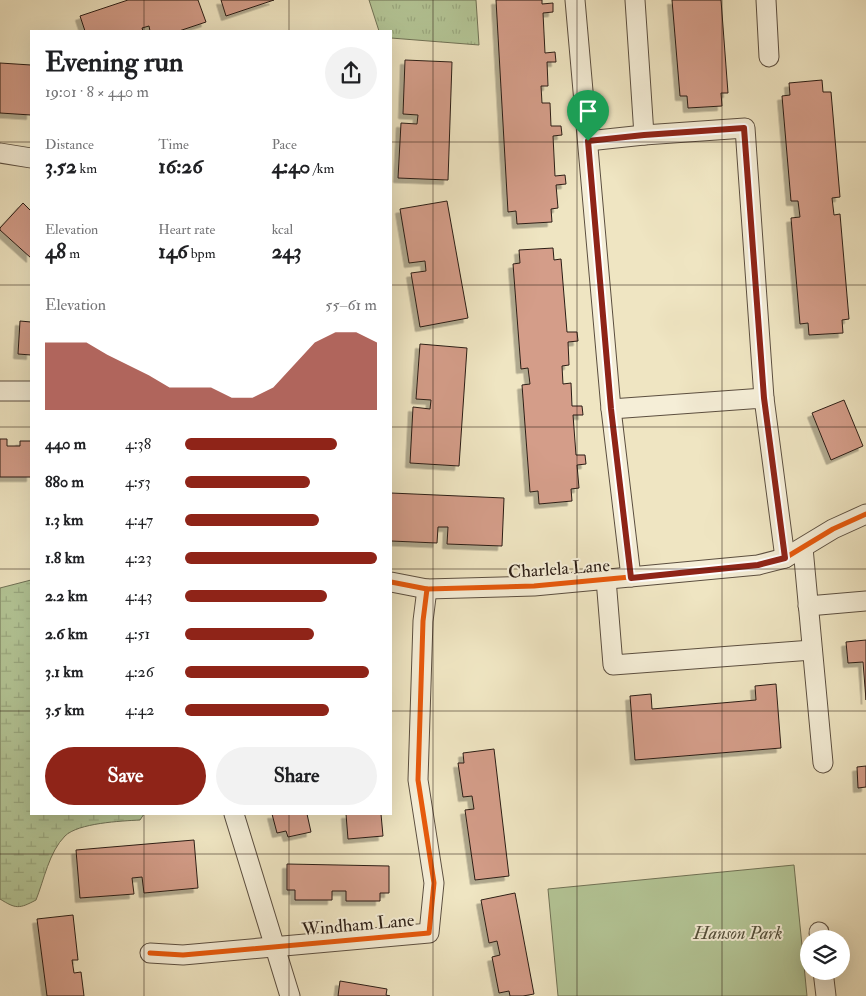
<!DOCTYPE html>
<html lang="en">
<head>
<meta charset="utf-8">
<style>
	body { margin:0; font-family:"IM FELL Double Pica",serif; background:#f2f2f2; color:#202124; height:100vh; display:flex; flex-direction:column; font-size:19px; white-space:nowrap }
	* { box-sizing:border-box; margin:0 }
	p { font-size:16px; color:#757577 }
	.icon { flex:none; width:28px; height:28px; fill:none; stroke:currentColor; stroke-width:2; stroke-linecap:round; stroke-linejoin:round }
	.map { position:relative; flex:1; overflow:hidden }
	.side { position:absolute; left:30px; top:30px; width:362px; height:785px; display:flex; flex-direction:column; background:#fff; border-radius:0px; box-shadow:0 5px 20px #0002 }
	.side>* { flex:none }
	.buttons { position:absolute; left:800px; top:930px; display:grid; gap:10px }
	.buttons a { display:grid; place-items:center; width:50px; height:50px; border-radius:50%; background:#fff; box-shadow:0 5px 20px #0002; font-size:25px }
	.pin { position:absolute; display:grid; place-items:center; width:42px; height:42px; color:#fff; margin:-51px -21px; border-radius:50% 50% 50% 0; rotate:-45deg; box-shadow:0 0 5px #0007 }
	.pin .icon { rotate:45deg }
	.round { display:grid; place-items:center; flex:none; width:52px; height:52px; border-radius:26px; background:#f2f2f2 }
	.overview { display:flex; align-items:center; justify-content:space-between; height:85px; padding:0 15px }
	h1 { font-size:28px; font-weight:700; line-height:38px }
	.figures { display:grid; grid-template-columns:repeat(3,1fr); gap:8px; height:85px; padding:5px 15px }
	.figures div { display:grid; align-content:center }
	.figures b { font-size:21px; font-weight:700 }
	.figures small { font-size:14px; font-weight:400 }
	.figures p { font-size:14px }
	.chart { height:140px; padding:10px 15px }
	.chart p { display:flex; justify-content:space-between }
	.chart svg { width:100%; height:90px; margin-top:5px; fill:#8f2418; opacity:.7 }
	.button { display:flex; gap:10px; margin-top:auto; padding:10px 15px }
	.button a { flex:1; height:58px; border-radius:30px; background:#8f2418; color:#fff; font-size:20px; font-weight:700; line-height:58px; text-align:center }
	.button a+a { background:#f2f2f2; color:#202124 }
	ul { padding:0 15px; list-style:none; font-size:16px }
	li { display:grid; grid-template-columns:80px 60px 1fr; align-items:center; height:38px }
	li i { height:12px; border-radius:6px; background:#8f2418 }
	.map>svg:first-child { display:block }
</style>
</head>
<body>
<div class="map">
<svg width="866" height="996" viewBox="0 0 866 996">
	<defs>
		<pattern id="grass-tufts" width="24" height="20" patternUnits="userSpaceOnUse" patternTransform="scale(1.25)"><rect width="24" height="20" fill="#b4c697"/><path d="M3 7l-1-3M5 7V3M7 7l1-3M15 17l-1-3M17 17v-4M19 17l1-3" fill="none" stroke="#9baa81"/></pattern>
		<pattern id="wetland-marsh" width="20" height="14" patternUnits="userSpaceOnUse" patternTransform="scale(1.25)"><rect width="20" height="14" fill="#b4c697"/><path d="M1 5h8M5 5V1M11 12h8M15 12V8" fill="none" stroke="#9baa81"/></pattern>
		<filter id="shadow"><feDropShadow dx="-4.5" dy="4.5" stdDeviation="0" flood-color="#0004"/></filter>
	</defs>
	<rect width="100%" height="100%" fill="#efe5c2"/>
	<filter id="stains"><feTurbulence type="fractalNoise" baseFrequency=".004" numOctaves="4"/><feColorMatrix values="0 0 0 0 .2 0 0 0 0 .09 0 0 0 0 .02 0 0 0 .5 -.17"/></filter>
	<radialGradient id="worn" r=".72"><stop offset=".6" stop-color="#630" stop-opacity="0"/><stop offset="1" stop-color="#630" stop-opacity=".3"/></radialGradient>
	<!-- grass -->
	<path fill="url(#grass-tufts)" stroke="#707256" d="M369,0H476L479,45L391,38V31H379Z"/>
	<!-- wetland -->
	<path fill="url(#wetland-marsh)" stroke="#707256" d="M31,580V814H144L140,820C121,821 78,823 65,836C49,852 44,880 36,900C19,909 16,909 0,899V588Z"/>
	<!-- park -->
	<path fill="#b4c697" stroke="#707256" d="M794,865L807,996H558L548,889Z"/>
	<!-- building -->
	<g fill="#d49d89" stroke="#2b1d15" filter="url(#shadow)">
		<path d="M128,0H198L206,22L179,31H150L149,26L142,28L143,31H85L80,16Z"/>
		<path d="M221,0H274L226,16Z"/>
		<path d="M496,0H542V4L553,3V12L543,13L545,53L555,52L556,62H547L548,86H541L542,103H550L551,126H561L562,135L553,136L555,176L565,175L566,184L556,185L558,208L551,209L552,222L517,224L516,211L508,212Z"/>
		<path d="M672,0H721L728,93H721L722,106L688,108L687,96H680Z"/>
		<path d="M405,60L452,62L448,180L398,178L401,123L417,124L418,115L403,114Z"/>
		<path d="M0,63L31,65V115L0,113Z"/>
		<path d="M822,80L823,92H831L840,197L832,198L834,215L840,214L849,319L842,320L843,333L809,335L808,323L800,324L791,218L800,217L798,201H791L782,96L790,95L789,83Z"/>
		<path d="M447,201L468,318L420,327L411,273L426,271L425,261L409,263L400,209Z"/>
		<path d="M23,203L31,211V258L0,230V228Z"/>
		<path d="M553,248L554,260L561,259L567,332H577L578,341L568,342L569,365L562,366L563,384L571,383L572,406H582L583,415H573L576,455H585L586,464L577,465L579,488L571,489L572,501L539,504L538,491L530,492L522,385L530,384L528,368L521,369L513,264L520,263L519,250Z"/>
		<path d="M20,321L31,322V355L18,354Z"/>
		<path d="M420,344L467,348L459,466L410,463L413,407L430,409L431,400L416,399Z"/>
		<path d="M844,400L863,446L831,460L812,413Z"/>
		<path d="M0,439H7V446H20V441H31V477H0Z"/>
		<path d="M391,493L504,498L502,546L447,544L448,527H438L437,543L391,541Z"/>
		<path d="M866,640V700L863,662L848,663L846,642Z"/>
		<path d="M776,684L781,748L635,760L630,696L651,694L652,709L756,700L755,686Z"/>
		<path d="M494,749L509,876L475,880L465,810L474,809L472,796L463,797L458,763H464L463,753Z"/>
		<path d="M866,766V787L858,788L857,767Z"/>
		<path d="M272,814H307L311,832L288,837L286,831L277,833Z"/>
		<path d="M346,814H381L383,836L348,839Z"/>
		<path d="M194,840L198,888L144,893L142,877L132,878L134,894L80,898L76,850Z"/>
		<path d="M287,864L389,866V893H380V901H346V891H332V900H295V890H287Z"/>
		<path d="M515,893L534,994L523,996H510L509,991L499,993L492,957L500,955L497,941L489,943L481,900Z"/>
		<path d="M73,915L78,960H72L74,973L81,972L84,996H47L37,919Z"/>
		<path d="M340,981L387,989L386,995L390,996H338Z"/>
	</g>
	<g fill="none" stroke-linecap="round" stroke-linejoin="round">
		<defs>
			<g id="minor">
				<path d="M575,0L611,409L631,577"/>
				<path d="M635,0L644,135"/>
				<path d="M766,0L769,57"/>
				<path d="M588,141L644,135L745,128L764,398"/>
				<path d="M0,153L31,158"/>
				<path d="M0,391H31"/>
				<path d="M611,409L764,398L785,558"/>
				<path d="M803,548L823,763"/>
				<path d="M606,579L613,665L812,650"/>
				<path d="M391,582L427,589L534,586L758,565L785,558L833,529L866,514"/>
				<path d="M808,606L866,601"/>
				<path d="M234,814L290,996"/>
				<path d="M819,932L820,939"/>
				<path d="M150,953L183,955L429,933L434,883L418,780L423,621L427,589"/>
				<path d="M823,971L826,996"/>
			</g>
		</defs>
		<!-- minor casing -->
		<use href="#minor" stroke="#5c4f40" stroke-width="21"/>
		<!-- minor -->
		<use href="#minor" stroke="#f5eed7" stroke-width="19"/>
		<defs>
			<g id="cycleway">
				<path d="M391,582L427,589L534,586L758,565L785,558L833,529L866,514"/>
				<path d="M150,953L183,955L429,933L434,883L418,780L423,621L427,589"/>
			</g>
		</defs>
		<!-- cycleway casing -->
		<use href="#cycleway" stroke="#f5eed7" stroke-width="8"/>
		<!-- cycleway -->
		<use href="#cycleway" stroke="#e8590c" stroke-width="5"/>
	</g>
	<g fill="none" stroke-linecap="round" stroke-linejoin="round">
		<defs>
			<path id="route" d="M744,128L764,398L785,558L758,565L631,578L611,409L588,141L644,135Z"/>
		</defs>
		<!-- route casing -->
		<use href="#route" stroke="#fff" stroke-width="10"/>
		<!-- route -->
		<use href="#route" stroke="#8f2418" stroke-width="6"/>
	</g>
	<!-- grid -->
	<path fill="none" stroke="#2b1d15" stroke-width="1" stroke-opacity="0.55" d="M144,0V31M289,0V31M433,0V996M577,0V996M722,0V996M0,142H31M391,142H866M0,285H31M391,285H866M0,427H31M391,427H866M0,569H31M391,569H866M0,711H31M391,711H866M144,814V996M289,814V996M0,854H866"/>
	<g text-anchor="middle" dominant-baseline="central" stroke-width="4" stroke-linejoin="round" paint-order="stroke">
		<!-- street labels -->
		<g font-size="18" fill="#2b1d15" stroke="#f5eed7">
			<text transform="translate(559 569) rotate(-4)">Charlela Lane</text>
			<text transform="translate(358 925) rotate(-5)">Windham Lane</text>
		</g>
		<!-- park labels -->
		<g font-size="18" font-style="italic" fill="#54503c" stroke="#f5eed7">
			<text x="738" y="933">Hanson Park</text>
		</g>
	</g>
	<rect width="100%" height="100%" filter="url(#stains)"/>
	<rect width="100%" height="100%" fill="url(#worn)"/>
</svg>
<div class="buttons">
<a><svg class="icon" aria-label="layers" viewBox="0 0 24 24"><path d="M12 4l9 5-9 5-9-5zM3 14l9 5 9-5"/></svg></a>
</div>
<div class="pin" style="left:588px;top:141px;background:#1e9e55"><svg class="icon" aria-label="arrive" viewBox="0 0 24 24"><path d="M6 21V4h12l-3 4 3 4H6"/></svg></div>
<section class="side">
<div class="overview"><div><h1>Evening run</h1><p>19:01 · 8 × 440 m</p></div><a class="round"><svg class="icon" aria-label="share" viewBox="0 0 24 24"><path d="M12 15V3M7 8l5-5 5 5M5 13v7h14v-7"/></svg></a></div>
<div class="figures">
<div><p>Distance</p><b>3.52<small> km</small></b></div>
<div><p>Time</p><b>16:26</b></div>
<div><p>Pace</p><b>4:40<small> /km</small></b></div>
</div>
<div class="figures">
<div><p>Elevation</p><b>48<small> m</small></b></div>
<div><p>Heart rate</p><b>146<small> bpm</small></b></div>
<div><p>kcal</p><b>243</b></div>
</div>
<div class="chart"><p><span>Elevation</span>55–61 m</p>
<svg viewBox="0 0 160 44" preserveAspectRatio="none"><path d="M0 44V11L10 11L20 11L30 17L40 22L50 27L60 33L70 33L80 33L90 38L100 38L110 33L120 22L130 11L140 6L150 6L160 11V44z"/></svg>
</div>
<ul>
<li><b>440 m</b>4:38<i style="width:79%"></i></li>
<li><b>880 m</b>4:53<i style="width:65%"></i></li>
<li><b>1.3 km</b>4:47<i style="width:70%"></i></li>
<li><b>1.8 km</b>4:23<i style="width:100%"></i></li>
<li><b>2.2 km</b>4:43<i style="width:74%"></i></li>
<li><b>2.6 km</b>4:51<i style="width:67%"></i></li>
<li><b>3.1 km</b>4:26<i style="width:96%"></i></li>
<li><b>3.5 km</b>4:42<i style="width:75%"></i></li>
</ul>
<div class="button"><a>Save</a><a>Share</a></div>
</section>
</div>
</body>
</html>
